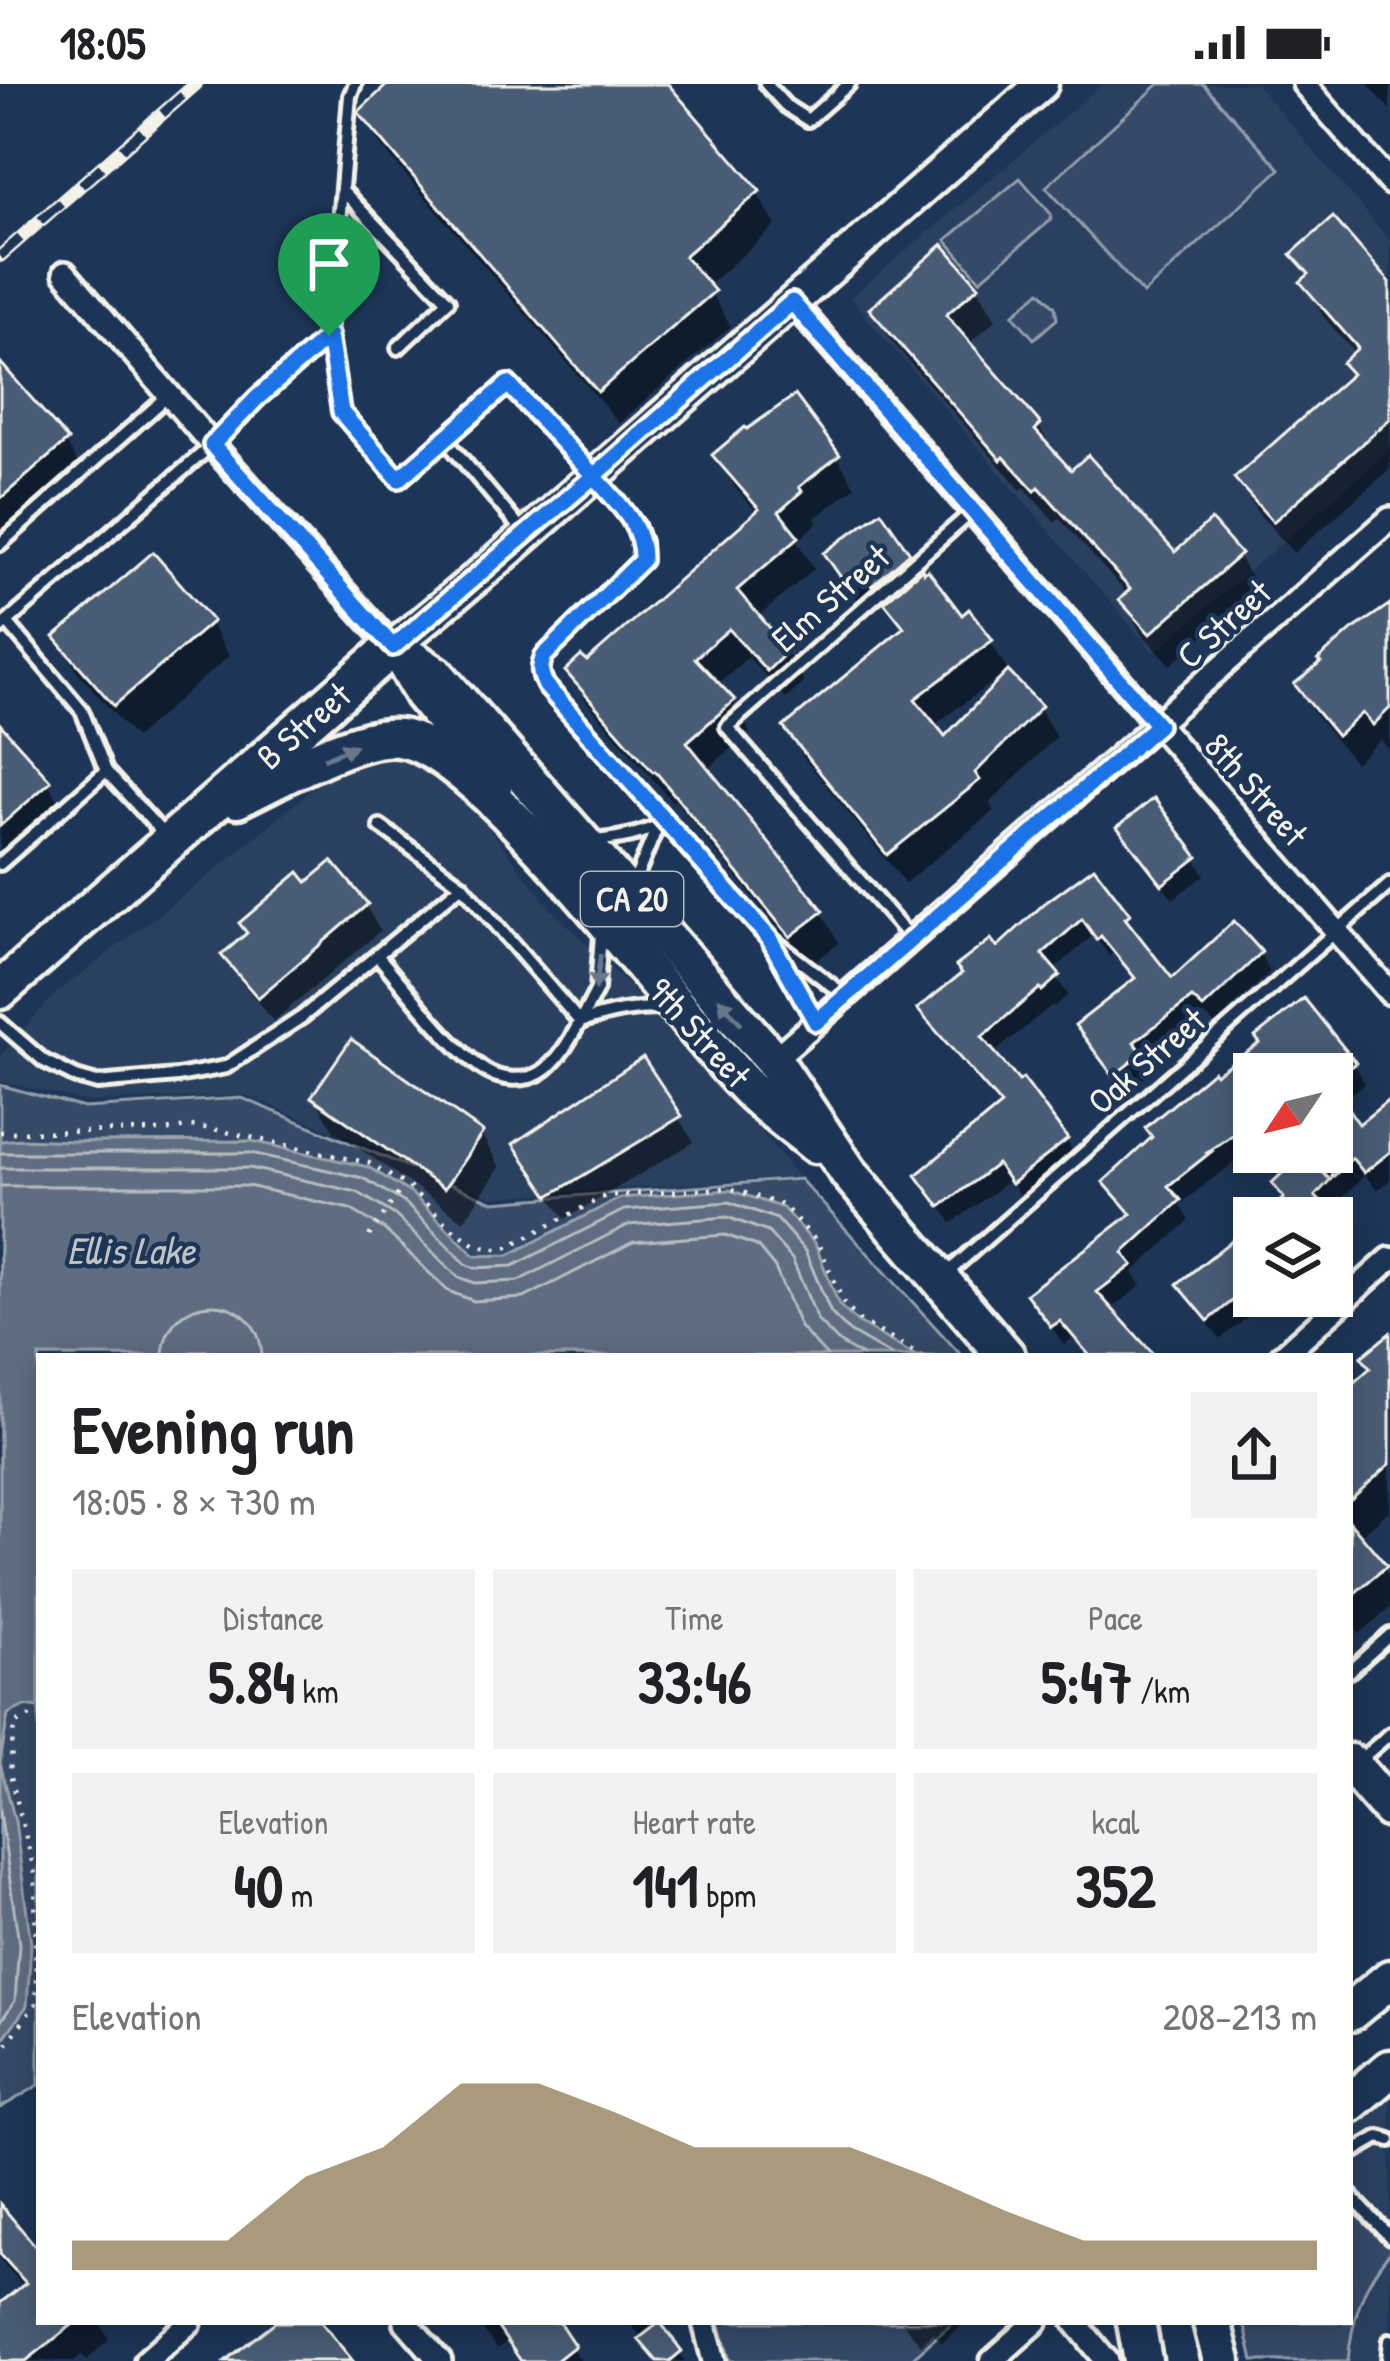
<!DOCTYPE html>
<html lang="en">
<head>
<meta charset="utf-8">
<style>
	body { margin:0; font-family:"Patrick Hand",sans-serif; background:#f2f2f2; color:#202124; height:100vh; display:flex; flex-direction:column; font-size:45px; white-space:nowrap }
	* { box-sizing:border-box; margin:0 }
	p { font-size:39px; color:#757577 }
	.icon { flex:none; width:66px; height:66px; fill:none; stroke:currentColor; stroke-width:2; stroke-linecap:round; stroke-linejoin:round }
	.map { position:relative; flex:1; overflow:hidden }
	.sheet { position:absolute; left:36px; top:1269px; width:1317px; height:972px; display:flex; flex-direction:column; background:#fff; border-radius:0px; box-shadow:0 6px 30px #0003 }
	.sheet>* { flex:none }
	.needle { width:78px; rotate:235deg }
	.controls { position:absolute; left:1233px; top:969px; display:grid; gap:24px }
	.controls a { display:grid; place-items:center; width:120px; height:120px; border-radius:0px; background:#fff; box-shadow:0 6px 30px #0003; font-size:60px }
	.pin { position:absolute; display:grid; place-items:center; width:102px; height:102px; color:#fff; margin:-123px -51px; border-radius:50% 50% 50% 0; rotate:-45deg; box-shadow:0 0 12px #0007 }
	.pin .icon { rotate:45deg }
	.round { display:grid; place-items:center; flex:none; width:126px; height:126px; border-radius:0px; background:#f2f2f2 }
	.head { display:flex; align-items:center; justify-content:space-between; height:204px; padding:0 36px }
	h1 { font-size:66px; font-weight:700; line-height:90px }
	.metrics { display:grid; grid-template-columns:repeat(3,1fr); gap:18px; height:204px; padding:12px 36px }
	.metrics div { display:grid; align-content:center; border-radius:0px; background:#f2f2f2; text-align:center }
	.metrics b { font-size:60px; font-weight:700 }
	.metrics small { font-size:33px; font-weight:400 }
	.metrics p { font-size:33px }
	.chart { height:336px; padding:24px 36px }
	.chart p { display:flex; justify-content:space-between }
	.chart svg { width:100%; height:216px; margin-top:12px; fill:#847042; opacity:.7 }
	.status { display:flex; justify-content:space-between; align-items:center; height:84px; padding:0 60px; background:#fff; direction:ltr }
	.status svg { height:33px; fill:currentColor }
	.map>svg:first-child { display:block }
</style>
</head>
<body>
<div class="status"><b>18:05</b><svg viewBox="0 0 49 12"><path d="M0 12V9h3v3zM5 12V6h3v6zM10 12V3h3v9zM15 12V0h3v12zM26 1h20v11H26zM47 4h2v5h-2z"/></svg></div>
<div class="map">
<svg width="1390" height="2277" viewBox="0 0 1390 2277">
	<rect width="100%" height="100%" fill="#1d3557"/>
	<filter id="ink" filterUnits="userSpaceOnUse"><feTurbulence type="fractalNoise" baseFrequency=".00833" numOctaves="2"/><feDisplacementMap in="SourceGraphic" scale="24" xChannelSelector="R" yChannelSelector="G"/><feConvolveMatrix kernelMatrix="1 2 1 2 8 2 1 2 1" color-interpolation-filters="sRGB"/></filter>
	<g filter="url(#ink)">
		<!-- built -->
		<g fill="#2a4060">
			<path d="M1103,0H1256L1390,156V366L1154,569L850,214Z"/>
			<path d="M394,672L445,694L471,720L552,826L680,953L799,1093L491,1113L246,1011L88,1018L0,997V972L55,910L206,794L333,688L364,675Z"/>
			<path d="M1390,2012V2277H1251L1241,2238H1350V2047Z"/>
		</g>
		<!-- green -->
		<g fill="#354a67" stroke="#949ea8" stroke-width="3">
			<path d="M1159,0H1203L1280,85L1143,210L1046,103Z"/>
			<path d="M1020,94L1051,130V136L980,196L946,156Z"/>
			<path d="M1040,207L1055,223L1057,235L1034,255L1013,231Z"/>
			<path d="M0,1001L84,1024L242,1014L493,1118L800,1095L962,1272H39V2001L0,2024Z"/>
			<path d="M1350,2123L1390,2161V2168C1362,2200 1352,2235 1348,2277H1253L1244,2238H1350Z"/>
			<path d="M719,2238H954L909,2277H730Z"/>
		</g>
		<!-- water -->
		<path fill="#5e6d82" stroke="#9aa2ab" stroke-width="3" d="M22,1055L98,1058L252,1057L368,1083L412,1110L475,1172L509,1171L620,1114L730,1106L783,1124L815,1160L839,1221L857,1238L916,1272H235C215,1265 196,1264 177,1272H39V1624L25,1622L8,1630L0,1679L15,1737L31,1860L27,1922L0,1959V1057Z"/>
		<!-- shadow -->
		<g fill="#0007" fill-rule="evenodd">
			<path d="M394,0H664L757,109L776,142L707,202L731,242L619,339L381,62L362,29Z"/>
			<path d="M1368,0H1390V26Z"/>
			<path d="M1295,170L1390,203V385L1294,469L1257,428L1238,395L1353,293L1345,279L1356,270L1323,232L1304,199L1309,195Z"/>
			<path d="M977,203L996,236L968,260L1039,342L1057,375L1175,473L1238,471L1257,504L1171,581L1141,549L1123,516L1128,511L1059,434L1055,438L1024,403L1021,406L892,258L873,225Z"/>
			<path d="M0,283L65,357L84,391L0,464Z"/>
			<path d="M794,315L837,373L855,403L815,434L817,439L798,457L814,485L757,534L787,568L804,598L786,615L748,573L716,601L733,618L750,648L706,686L822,829L839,859L809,882L674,715L672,717L587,618L569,588L587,581L758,430L734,402L716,372Z"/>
			<path d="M908,471L920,491L961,535L969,529L991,558L1008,587L1005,589L1039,623L1056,653L990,719L994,727L905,799L803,673L787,644L904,546L886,514L883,517L874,504L858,516L838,486ZM1005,589L1007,592L944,656L933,642Z"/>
			<path d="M1390,524V667L1381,656L1355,679L1314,630L1298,601Z"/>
			<path d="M210,539L229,572L135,654L77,587L58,553Z"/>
			<path d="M0,644L48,699L68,732L0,792Z"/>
			<path d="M1121,744L1195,775L1205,791L1173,815L1130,760Z"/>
			<path d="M306,802L366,822L380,847L274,937L240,897L225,872Z"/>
			<path d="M1047,822L1127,832L1138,850L1135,852L1172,898L1260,870L1270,888L1215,940L1204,930L1144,976L1151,988L1126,1008L1089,960L1137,897L1113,869L1109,872L1094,851L1052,887L1068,911L1054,923L1052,921L993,970L1066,1056L1076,1074L1023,1116L1010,1096L952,1139L920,1092L1002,1025L932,944L921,926L997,867Z"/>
			<path d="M1263,961L1354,980L1365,1000L1339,1017L1358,1044L1390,1031V1096L1377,1106L1365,1091L1326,1130L1328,1134H1264L1285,1117L1275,1099L1309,1068H1332V990H1254V1033L1248,1038L1254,1048V1063L1180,1120L1189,1137L1133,1188L1141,1202L1110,1226L1151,1272H1088L1073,1254L1064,1261L1030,1211L1132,1133L1118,1118L1107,1098L1215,994Z"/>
			<path d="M642,977L694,1058L565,1135L532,1086Z"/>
			<path d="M314,1013L481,1050L500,1083L464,1137L334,1047Z"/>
			<path d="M1254,1142V1212H1273L1221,1255L1192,1220L1181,1201Z"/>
			<path d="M1390,1253V1426L1359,1453L1390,1493V1524L1359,1550L1350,1539V1307L1372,1287Z"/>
			<path d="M0,2124L39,2171V2238H99L109,2255L87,2276L82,2271L74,2277H0V2223L25,2204L0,2176Z"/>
			<path d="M477,2238H555L581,2277H522L508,2256L497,2265Z"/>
			<path d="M628,2238H656L685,2277H654L643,2254Z"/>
			<path d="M902,2238H965L942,2259L933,2249L921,2261Z"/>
		</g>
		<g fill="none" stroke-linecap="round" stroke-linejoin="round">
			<!-- shore -->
			<g stroke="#b8bcbf" stroke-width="3">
				<path d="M0,1069H251L363,1094L405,1119L466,1180L475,1184L513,1182L624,1126L729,1118L777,1135L805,1167L831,1229L849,1247L892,1272"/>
				<path d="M0,1084H250L357,1108L395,1131L458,1193L475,1199L518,1197L628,1141L727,1133L768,1148L792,1175L818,1237L840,1259L862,1272"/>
				<path d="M0,1102H248L350,1125L384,1145L448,1207L474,1217L524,1214L633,1158L725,1151L757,1162L775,1184L800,1243L827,1272"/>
				<path d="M163,1272C166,1204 259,1204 262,1272"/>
				<path d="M0,1727L19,1860L15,1917L0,1938"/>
			</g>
		</g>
		<!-- building -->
		<g fill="#485b74" stroke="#f4f1e8" stroke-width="3">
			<path d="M388,0H668L760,107L684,172L715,207L598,308L358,28Z"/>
			<path d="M1333,133L1390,198V335L1273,438L1234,394L1352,290L1342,279L1358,264L1300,198L1309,190L1291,170Z"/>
			<path d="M943,160L979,202L946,231L1041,340L1035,346L1071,386L1088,371L1175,468L1211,436L1241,470L1150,550L1119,516L1130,505L1039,403L1035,407L1004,373L1001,376L869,225Z"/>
			<path d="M0,278L68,356L0,415Z"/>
			<path d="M795,311L840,371L799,403L802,407L779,428L799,453L737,506L789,566L767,587L729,545L695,574L735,616L687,658L824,827L790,853L655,687L653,688L565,587L581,572L587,577L759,425L712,371L745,343L747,345Z"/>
			<path d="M881,427L910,469L872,502L862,490L847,502L824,469Z"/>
			<path d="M153,468L213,537L114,622L54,553Z"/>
			<path d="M922,485L924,489L928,486L962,531L969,525L993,556L915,615L945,652L1008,587L1042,622L975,689L980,696L887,771L783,643L904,543L884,518Z"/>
			<path d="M1390,520V624L1373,641L1363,629L1337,652L1294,600L1321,579L1318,576L1352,546Z"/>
			<path d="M0,640L51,697L0,742Z"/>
			<path d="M1154,714L1198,773L1162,801L1117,743Z"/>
			<path d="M332,777L368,820L258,914L221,871L247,849L239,839L299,788L307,798Z"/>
			<path d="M1094,783L1130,830L1125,834L1172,894L1234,837L1262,868L1203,924L1192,914L1134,958L1143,969L1113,992L1075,941L1135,894L1101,852L1097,856L1082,835L1042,870L1060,891L1042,907L1040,904L982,953L1019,997L1023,994L1068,1055L1011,1100L997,1080L940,1123L916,1091L1001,1021L917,925L962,889L956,882L991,855L997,863L1045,819Z"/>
			<path d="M1304,914L1356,979L1340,990H1254V1007L1237,1019L1251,1038L1208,1068H1211L1168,1102L1181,1116L1123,1169L1133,1181L1097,1208L1155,1272H1090L1060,1237L1051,1243L1026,1210L1131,1130L1103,1098L1152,1053L1145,1044L1213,987L1215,990L1260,959L1255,953Z"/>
			<path d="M351,955L483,1048L444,1105L311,1013Z"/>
			<path d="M643,973L682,1032L549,1112L513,1060Z"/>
			<path d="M1332,1002L1359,1040L1390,1015V1068L1364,1089L1352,1074L1332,1094Z"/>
			<path d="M1304,1068L1330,1096L1315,1112L1323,1120L1309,1134H1259L1284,1114L1272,1099Z"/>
			<path d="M1236,1153L1254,1173V1199L1208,1237L1177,1200Z"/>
			<path d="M1390,1249V1380L1350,1416V1302L1370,1284L1361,1273Z"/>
			<path d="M1350,1438L1387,1482L1350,1513Z"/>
			<path d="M0,2120L39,2166V2238H76L26,2277H0V2219L26,2199L0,2170Z"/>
			<path d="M275,2238H321L353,2277H225Z"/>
			<path d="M494,2238H559L575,2262L556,2277H521Z"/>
			<path d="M660,2238L682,2267L670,2277H657L638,2255Z"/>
		</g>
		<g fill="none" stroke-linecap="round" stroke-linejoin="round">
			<defs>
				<g id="service">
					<path d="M766,0L786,22L808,36L849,0"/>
					<path d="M343,107L448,217L398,264"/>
					<path d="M329,252L341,328L399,395L508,300L637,441L643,458L642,475L544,572C539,584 540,590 546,602L769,853L844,911"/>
					<path d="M445,355L524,449"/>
					<path d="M0,460L169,311"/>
					<path d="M7,538L82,627L106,687L168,755"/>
					<path d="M0,544L212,361L257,314L329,252L350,12L355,0"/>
					<path d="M380,742L462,801"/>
					<path d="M592,757C617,755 645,751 665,737"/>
					<path d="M0,780L106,687"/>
					<path d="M631,806L657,743"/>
					<path d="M911,855L727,643L973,427"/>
					<path d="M774,861L816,938"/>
					<path d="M580,938L597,905L601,850"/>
					<path d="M580,938C609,929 634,923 664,924"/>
					<path d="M0,939L44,977L76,993L97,999L177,992L226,983L302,933L462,801L580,938C570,956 557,979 540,989C524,998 501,996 486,987C451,965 406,904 377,871"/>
					<path d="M946,1190L1390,800"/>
					<path d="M1350,1587L1390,1551"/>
					<path d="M1356,1679L1390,1650"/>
					<path d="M1350,2070L1379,2053L1390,2056"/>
					<path d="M1350,2111L1390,2153"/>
					<path d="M1388,2277L1390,2256"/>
				</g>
				<g id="minor">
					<path d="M1304,0L1390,99"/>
					<path d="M65,189L212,361L393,563"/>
					<path d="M792,218L1390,909"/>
					<path d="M773,976L1390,435"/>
					<path d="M1282,1272L1390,1175"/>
					<path d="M406,2238L440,2277"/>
					<path d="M704,2238L714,2277"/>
					<path d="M1075,2238L1107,2277"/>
					<path d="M146,2277L190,2238"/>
					<path d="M992,2277L1036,2238"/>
				</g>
				<path id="secondary" d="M496,703L420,611L393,563L492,481L1042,0"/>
				<g id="trunk">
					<path d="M237,715C278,696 356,649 399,654C484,664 677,932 745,1001C766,1023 792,1041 815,1060"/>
					<path d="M0,906L393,563L436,591L773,976L849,1089L1006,1272"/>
					<path d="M1350,1679L1390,1725"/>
					<path d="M1350,1928L1390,1895"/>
					<path d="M1350,2019L1390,1985"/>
					<path d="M1136,2238L1143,2277"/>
					<path d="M1212,2238L1222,2277"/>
				</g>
			</defs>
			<!-- service casing -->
			<use href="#service" stroke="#f4f1e8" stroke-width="20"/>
			<!-- minor casing -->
			<use href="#minor" stroke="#f4f1e8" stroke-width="30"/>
			<!-- secondary casing -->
			<use href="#secondary" stroke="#f4f1e8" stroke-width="39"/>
			<!-- trunk casing -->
			<use href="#trunk" stroke="#f4f1e8" stroke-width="45"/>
			<!-- path -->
			<g stroke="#f4f1e8" stroke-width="4.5" stroke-dasharray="3 9" stroke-linecap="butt">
				<path d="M0,1048L165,1047L191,1042L213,1045L369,1079L409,1103L450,1143L477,1162L502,1166L605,1112L729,1104L783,1121L818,1159L844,1220L859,1236L921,1272"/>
				<path d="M369,1152L402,1104"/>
				<path d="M0,1970L36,1919L35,1790L10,1689L14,1640L39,1628"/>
			</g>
			<!-- service -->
			<use href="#service" stroke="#1d3557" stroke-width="10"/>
			<!-- minor -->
			<use href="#minor" stroke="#1d3557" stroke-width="21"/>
			<!-- secondary -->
			<use href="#secondary" stroke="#1d3557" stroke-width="30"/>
			<!-- trunk -->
			<use href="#trunk" stroke="#1d3557" stroke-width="36"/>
			<defs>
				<path id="rail" d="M0,172L196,0"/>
			</defs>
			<!-- rail casing -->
			<use href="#rail" stroke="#f4f1e8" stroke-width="14"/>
			<!-- rail -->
			<use href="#rail" stroke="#1d3557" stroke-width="9" stroke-dasharray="27" stroke-linecap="butt"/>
		</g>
		<!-- one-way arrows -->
		<defs><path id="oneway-solid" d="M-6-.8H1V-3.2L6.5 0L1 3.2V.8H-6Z" transform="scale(3)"/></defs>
		<g fill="#68778a">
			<use href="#oneway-solid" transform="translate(340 668) rotate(-23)"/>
			<use href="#oneway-solid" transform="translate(598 888) rotate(98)"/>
			<use href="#oneway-solid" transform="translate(730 927) rotate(-131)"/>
		</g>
	</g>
	<g fill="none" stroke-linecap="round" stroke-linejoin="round" filter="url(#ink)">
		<defs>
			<path id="route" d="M329,252L257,314L212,361L393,563L594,392C616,418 643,439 642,476L544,572C539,584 540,590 546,602L769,854L816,938L1158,641L792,218L594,392L508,300L399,395L341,328L329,252"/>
		</defs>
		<!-- route casing -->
		<use href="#route" stroke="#fff" stroke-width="24"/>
		<!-- route -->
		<use href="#route" stroke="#1a73e8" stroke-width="15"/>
	</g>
	<g text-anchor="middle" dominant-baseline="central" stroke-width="9" stroke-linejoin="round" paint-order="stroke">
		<!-- shield labels -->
		<rect fill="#1d3557" stroke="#b4b9bc" stroke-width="3" x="581" y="788" width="102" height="54" rx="9"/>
		<g font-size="33" font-weight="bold" fill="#f4f1e8">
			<text x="632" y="815">CA 20</text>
		</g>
		<!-- street labels -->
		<g font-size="36" fill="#f4f1e8" stroke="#1d3557">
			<text transform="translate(830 513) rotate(-41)">Elm Street</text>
			<text transform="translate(1223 539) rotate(-42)">C Street</text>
			<text transform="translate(303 641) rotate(-41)">B Street</text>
			<text transform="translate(1257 705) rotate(49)">8th Street</text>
			<text transform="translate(700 948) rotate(48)">9th Street</text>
			<text transform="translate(1146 976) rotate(-41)">Oak Street</text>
		</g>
		<!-- water labels -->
		<g font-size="39" font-style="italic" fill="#c0c3c4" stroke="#1d3557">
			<text x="131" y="1165">Ellis Lake</text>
		</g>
	</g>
</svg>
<div class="controls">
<a><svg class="needle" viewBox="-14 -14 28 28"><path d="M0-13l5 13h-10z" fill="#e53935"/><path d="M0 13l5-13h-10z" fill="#757577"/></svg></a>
<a><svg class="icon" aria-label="layers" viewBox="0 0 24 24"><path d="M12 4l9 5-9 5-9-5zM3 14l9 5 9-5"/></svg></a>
</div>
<div class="pin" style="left:329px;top:252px;background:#1e9e55"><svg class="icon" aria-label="arrive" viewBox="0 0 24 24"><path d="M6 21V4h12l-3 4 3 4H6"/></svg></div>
<section class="sheet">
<div class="head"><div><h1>Evening run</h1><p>18:05 · 8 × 730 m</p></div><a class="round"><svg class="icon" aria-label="share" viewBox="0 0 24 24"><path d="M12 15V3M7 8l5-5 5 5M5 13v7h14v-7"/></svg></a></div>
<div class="metrics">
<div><p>Distance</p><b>5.84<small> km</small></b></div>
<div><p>Time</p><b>33:46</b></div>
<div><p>Pace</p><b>5:47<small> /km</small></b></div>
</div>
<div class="metrics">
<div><p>Elevation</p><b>40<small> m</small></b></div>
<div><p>Heart rate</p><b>141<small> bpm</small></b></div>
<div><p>kcal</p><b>352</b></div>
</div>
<div class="chart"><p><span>Elevation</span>208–213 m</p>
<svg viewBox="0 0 160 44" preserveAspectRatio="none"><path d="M0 44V38L10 38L20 38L30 25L40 19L50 6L60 6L70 12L80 19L90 19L100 19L110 25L120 32L130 38L140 38L150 38L160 38V44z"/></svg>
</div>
</section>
</div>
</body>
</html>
